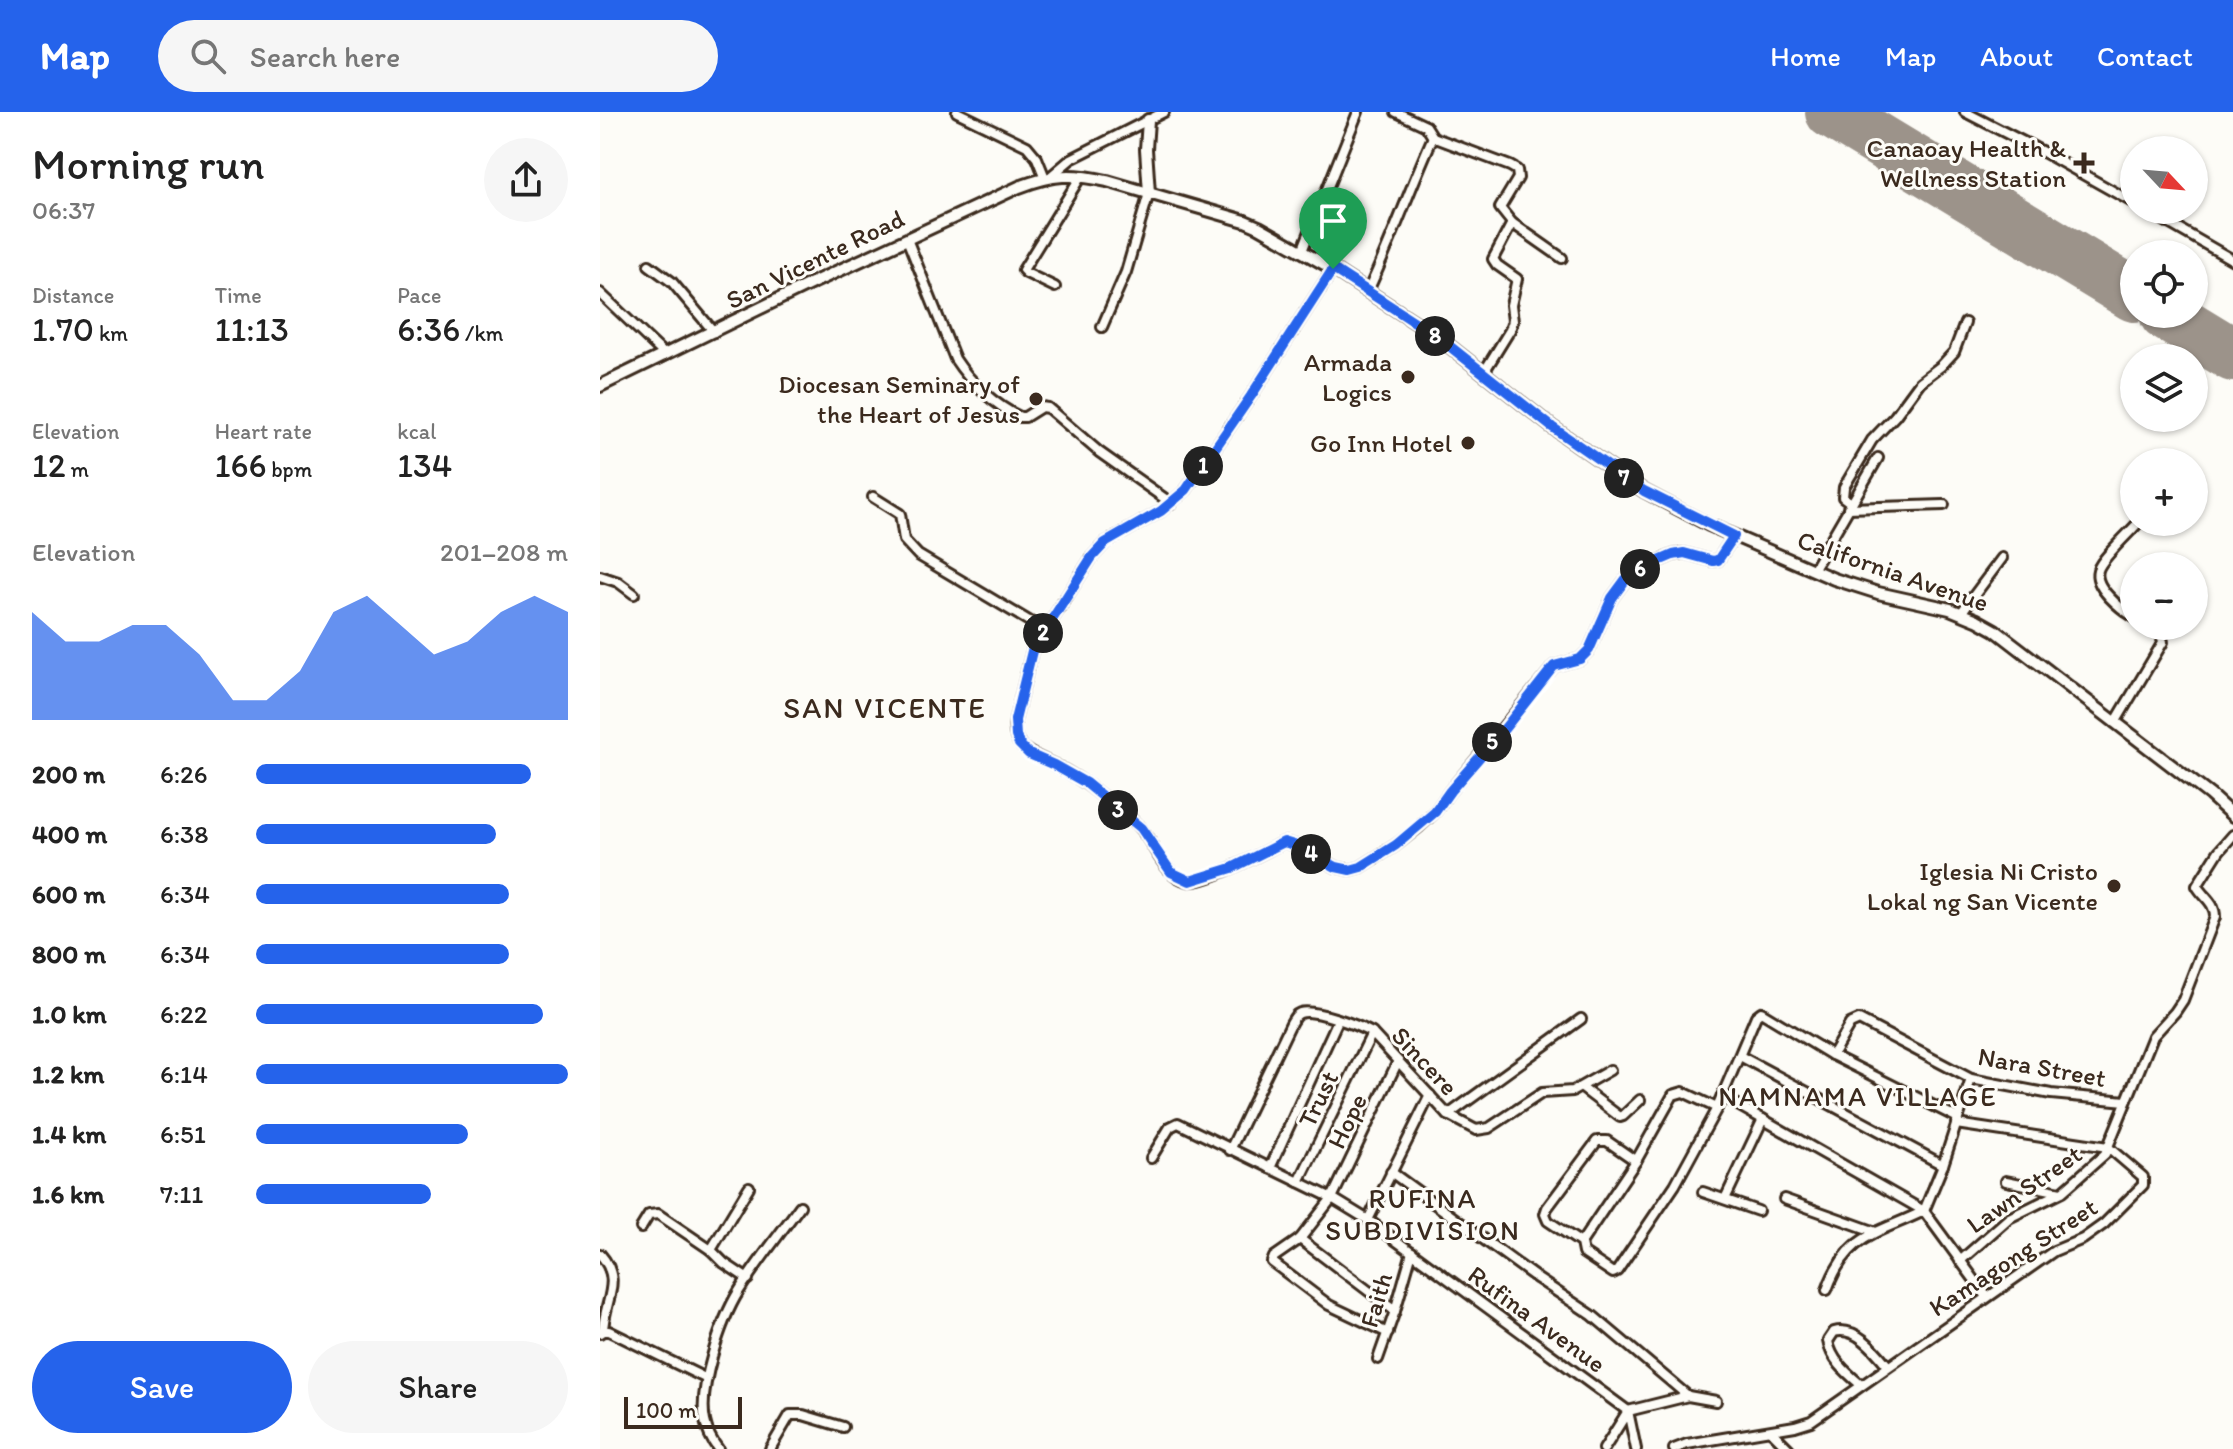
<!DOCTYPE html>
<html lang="en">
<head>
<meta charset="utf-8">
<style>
	body { margin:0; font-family:Itim,sans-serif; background:#f6f6f6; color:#222; height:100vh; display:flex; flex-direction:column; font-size:30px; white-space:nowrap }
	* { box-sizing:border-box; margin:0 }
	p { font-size:26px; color:#767676 }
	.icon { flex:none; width:44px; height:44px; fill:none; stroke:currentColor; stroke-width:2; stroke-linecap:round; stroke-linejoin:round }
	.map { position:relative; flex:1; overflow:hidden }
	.details { display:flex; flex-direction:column; background:#fff; width:600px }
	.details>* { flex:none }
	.needle { width:52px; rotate:116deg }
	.buttons { position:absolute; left:1520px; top:24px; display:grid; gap:16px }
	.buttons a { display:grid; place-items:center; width:88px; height:88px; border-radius:50%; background:#fff; box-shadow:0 2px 6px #0004; font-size:40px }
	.scale { position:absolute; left:24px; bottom:20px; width:118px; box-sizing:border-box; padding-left:8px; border:4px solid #3b2a1e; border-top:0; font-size:22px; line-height:28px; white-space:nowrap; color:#3b2a1e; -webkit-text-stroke:6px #fdfcf7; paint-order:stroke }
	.pin { position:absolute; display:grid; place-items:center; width:68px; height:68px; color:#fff; margin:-82px -34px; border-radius:50% 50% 50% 0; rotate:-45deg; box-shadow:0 0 8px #0007 }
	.pin .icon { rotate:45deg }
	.km { position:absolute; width:40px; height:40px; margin:-20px; border-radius:50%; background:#222; color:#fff; font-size:22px; line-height:40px; text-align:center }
	.round { display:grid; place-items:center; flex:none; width:84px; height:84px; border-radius:42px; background:#f6f6f6 }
	.headline { display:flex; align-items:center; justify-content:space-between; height:136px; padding:0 32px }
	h1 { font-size:44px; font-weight:600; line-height:60px }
	.figures { display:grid; grid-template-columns:repeat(3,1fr); gap:12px; height:136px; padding:8px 32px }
	.figures div { display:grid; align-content:center }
	.figures b { font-size:34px; font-weight:600 }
	.figures small { font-size:22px; font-weight:400 }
	.figures p { font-size:22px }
	.chart { height:224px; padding:16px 32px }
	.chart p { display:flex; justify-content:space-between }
	.chart svg { width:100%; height:144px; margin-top:8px; fill:#2563eb; opacity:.7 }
	.button { display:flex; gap:16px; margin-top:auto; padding:16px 32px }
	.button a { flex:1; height:92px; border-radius:48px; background:#2563eb; color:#fff; font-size:32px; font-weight:600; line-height:92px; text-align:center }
	.button a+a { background:#f6f6f6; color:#222 }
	ul { padding:0 32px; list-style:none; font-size:26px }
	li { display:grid; grid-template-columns:128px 96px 1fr; align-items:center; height:60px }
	li i { height:20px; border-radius:10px; background:#2563eb }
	header { display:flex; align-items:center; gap:48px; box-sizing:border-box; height:112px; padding:0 40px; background:#2563eb; color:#fff }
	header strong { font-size:38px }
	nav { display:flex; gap:44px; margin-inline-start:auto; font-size:28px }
	.search { width:560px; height:72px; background:#f6f6f6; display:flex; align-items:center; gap:20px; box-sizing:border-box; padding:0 28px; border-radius:44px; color:#767676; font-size:30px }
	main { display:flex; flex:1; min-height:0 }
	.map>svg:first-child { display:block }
</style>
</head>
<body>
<header>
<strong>Map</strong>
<div class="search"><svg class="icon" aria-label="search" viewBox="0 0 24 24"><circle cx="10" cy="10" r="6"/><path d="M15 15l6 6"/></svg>Search here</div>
<nav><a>Home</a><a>Map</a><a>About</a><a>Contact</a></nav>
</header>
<main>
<section class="details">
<div class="headline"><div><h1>Morning run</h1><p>06:37</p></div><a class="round"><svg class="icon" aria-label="share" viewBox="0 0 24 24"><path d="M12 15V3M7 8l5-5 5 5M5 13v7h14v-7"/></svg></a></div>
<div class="figures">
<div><p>Distance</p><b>1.70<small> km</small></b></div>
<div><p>Time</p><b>11:13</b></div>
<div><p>Pace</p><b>6:36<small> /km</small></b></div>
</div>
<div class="figures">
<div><p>Elevation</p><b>12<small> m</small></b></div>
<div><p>Heart rate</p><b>166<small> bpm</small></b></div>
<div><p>kcal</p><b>134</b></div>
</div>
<div class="chart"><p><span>Elevation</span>201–208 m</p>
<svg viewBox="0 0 160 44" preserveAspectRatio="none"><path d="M0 44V11L10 20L20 20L30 15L40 15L50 24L60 38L70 38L80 29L90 11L100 6L110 15L120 24L130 20L140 11L150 6L160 11V44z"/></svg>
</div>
<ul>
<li><b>200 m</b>6:26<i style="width:88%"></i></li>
<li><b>400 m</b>6:38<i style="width:77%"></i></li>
<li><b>600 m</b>6:34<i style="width:81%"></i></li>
<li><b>800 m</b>6:34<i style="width:81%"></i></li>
<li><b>1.0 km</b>6:22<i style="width:92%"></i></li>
<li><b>1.2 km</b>6:14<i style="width:100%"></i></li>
<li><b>1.4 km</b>6:51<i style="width:68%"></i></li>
<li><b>1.6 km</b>7:11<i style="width:56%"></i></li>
</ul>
<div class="button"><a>Save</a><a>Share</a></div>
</section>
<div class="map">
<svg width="1633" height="1337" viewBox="0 0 1633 1337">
	<rect width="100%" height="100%" fill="#fdfcf7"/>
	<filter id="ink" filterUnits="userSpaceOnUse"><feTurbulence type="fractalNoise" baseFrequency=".0125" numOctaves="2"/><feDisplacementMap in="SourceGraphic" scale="16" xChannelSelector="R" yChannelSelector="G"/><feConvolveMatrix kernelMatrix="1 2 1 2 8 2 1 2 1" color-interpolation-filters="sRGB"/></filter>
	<g filter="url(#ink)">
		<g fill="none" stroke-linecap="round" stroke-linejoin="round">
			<!-- runway -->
			<g stroke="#9c938a" stroke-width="54">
				<path d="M1232,0L1534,183"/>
				<path d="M1566,202L1633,243"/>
			</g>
			<defs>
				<g id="minor">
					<path d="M357,0L427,34L437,46L445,66"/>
					<path d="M796,0L826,14L833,25L910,54L917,58L918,66L900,96L912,111"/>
					<path d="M1365,0L1445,41L1534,91"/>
					<path d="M451,64L471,47L564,0"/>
					<path d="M1546,98L1633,148"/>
					<path d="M307,127L355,247C370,270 394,293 420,305H425L441,295L448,296L499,340L571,391"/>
					<path d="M702,139L758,0"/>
					<path d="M49,153L72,170L114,220"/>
					<path d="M733,157L651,284L586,378L561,399L505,431L492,445L432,539L415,608C411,639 434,642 455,653C470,661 484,669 497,680C511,691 527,702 539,715C555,731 563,764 588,769C607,772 665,739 684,730L697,734L736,755L750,758L761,755L796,733L819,715L835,700L850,679L954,554L980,547L989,538L1012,486L1026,467L1040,457L1073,443L1084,441L1113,449L1118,448L1134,424"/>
					<path d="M455,175L426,161L423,158L481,64"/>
					<path d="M768,179C792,128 810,76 833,25"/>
					<path d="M0,181L65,243"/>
					<path d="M502,215L526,160L549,81"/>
					<path d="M884,260L910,218L913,209L911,193L917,167L897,153L893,147L912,111L962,146"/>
					<path d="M273,385L300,402L304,428L318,443L444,518"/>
					<path d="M1251,391L1243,385L1244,375L1272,328L1295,304L1320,270L1341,254L1354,240L1365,211"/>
					<path d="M1248,396L1344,393"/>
					<path d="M1213,458L1278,346"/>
					<path d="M0,464L18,470L34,482"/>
					<path d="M1361,501L1402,446"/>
					<path d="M1534,505C1521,497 1493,475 1498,458C1501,447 1530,420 1539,410"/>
					<path d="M1515,611L1563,530L1561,521L1549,514"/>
					<path d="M1232,943L1250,912L1259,908L1371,967L1451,982L1526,989"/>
					<path d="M1140,944L1343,1053"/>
					<path d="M982,976L1020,1005L1023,1004L1040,988"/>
					<path d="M1122,984L1324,1099L1387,1185"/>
					<path d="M848,1003L981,907"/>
					<path d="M1356,1012L1508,1035"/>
					<path d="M630,1038L691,911C694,906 695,903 700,901C714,896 759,914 772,921L848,1003L876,1018L889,1016L942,981L973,979L1010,958"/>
					<path d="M551,1046L570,1015L578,1011L732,1086L768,1108L1028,1299L1036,1337"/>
					<path d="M1036,1049L1007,1029H997L947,1096L945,1102L948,1109L981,1131L983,1141L1013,1161L1017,1159L1075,1073L1117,996L1156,904L1161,900L1232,943L1358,1006"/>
					<path d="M670,1056L738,908"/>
					<path d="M791,1060L938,1167L992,1203L1088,1284"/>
					<path d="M1406,1069L1461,1080"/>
					<path d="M699,1070L772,921"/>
					<path d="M1103,1080L1158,1099"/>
					<path d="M1125,1087L1163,1007"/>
					<path d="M1184,1087L1276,1120"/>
					<path d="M1324,1099L1343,1053L1371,967"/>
					<path d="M768,1108L830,983"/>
					<path d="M41,1116L49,1103L58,1102L111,1138"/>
					<path d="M700,1127L795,1199"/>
					<path d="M981,1131L1036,1049L1073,983L1083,980L1117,996"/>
					<path d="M0,1142C24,1169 4,1188 3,1219"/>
					<path d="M1360,1149L1409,1106L1462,1080L1505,1042L1553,924L1575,900L1583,888L1615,805C1615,790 1603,785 1597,774L1619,739L1633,723"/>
					<path d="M148,1167L124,1151L111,1138L149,1075"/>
					<path d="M1227,1178C1247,1122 1277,1122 1324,1099"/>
					<path d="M0,1221L3,1219H9L107,1267"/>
					<path d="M788,1221L729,1193L672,1150L674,1145L700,1127L732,1086L798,949"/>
					<path d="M778,1247L795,1199L812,1140"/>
					<path d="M1261,1273C1247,1261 1231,1248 1228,1229L1234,1220C1256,1214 1275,1238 1288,1254"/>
					<path d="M1171,1319L1189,1337"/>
					<path d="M118,1337C112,1329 107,1319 105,1309C98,1276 121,1208 139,1179C157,1150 180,1122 200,1094"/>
					<path d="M170,1337L190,1303H203L243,1315"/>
					<path d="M1004,1337L1028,1299L1088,1284L1116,1289"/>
					<path d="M1074,1337L1087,1332L1195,1314L1211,1309L1454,1139L1483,1127L1504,1112L1543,1073V1065L1508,1035"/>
				</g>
				<g id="tertiary">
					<path d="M548,8L546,37L549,81"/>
					<path d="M0,274L210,172L419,75C453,62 472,61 507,69L645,109L659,115L733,157L838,225L952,315L1044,379L1109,413L1234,467L1278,481L1350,497L1377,508L1395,518L1610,683L1633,704"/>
				</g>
			</defs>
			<!-- minor casing -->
			<use href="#minor" stroke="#3b2a1e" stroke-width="14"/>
			<!-- tertiary casing -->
			<use href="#tertiary" stroke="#3b2a1e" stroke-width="16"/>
			<!-- minor -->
			<use href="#minor" stroke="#fdfcf7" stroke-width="8"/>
			<!-- tertiary -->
			<use href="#tertiary" stroke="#fdfcf7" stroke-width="10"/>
		</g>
	</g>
	<g fill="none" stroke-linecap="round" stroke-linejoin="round" filter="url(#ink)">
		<defs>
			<path id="route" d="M733,157L838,225L952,315L1044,379L1134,424L1118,448L1113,449L1084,441L1073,443L1040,457L1026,467L1012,486L989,538L980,547L954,554L905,616L850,679L835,700L796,733L761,755L750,758L736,755L697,734L684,730L632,756L590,769L571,760L541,716L486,671L454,653L429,642L419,632L416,624L415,608L432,539L492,445L505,431L561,399L586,378L651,284Z"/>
		</defs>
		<!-- route casing -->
		<use href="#route" stroke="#fff" stroke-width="16"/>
		<!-- route -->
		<use href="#route" stroke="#2563eb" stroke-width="10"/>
	</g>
	<!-- markers -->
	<g fill="#3b2a1e" stroke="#fdfcf7" stroke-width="3">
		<path d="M1480 39h8v8h8v8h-8v8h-8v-8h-8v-8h8z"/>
		<circle cx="808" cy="265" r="8"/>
		<circle cx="436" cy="287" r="8"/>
		<circle cx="868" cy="331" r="8"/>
		<circle cx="1514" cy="774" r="8"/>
	</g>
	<g text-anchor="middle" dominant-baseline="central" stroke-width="6" stroke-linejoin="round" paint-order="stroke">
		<!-- poi labels -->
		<g font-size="26" fill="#3b2a1e" stroke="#fdfcf7" text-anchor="end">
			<text x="1466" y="36">Canaoay Health &amp;<tspan x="1466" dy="30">Wellness Station</tspan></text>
			<text x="792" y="250">Armada<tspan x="792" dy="30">Logics</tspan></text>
			<text x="420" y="272">Diocesan Seminary of<tspan x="420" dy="30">the Heart of Jesus</tspan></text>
			<text x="852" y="331">Go Inn Hotel</text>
			<text x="1498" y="759">Iglesia Ni Cristo<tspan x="1498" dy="30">Lokal ng San Vicente</tspan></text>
		</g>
		<!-- street labels -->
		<g font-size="26" fill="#3b2a1e" stroke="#fdfcf7">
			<text transform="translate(215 147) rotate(-26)">San Vicente Road</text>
			<text transform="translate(1293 459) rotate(19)">California Avenue</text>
			<text transform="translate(825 949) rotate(47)">Sincere</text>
			<text transform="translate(1442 955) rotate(10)">Nara Street</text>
			<text transform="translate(718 987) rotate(-64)">Trust</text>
			<text transform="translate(747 1009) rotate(-64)">Hope</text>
			<text transform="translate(1424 1077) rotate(-35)">Lawn Street</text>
			<text transform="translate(1413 1145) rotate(-33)">Kamagong Street</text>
			<text transform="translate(776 1188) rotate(-73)">Faith</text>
			<text transform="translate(937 1207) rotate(36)">Rufina Avenue</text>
		</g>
		<!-- neighbourhood labels -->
		<g font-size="28" letter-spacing="2" fill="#3b2a1e" stroke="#fdfcf7">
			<text x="1258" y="984">NAMNAMA VILLAGE</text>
			<text x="823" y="1086">RUFINA<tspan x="823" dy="32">SUBDIVISION</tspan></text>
		</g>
		<!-- quarter labels -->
		<g font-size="30" letter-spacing="2" fill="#3b2a1e" stroke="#fdfcf7">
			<text x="285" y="595">SAN VICENTE</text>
		</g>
	</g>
</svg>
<div class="buttons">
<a><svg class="needle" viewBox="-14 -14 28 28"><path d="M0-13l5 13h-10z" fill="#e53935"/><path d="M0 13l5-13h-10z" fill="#767676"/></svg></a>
<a><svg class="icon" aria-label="locate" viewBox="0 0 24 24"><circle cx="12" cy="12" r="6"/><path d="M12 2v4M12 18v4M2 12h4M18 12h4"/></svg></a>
<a><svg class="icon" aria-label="layers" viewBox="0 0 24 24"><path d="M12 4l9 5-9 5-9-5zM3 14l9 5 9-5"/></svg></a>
<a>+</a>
<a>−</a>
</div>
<div class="scale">100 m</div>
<div class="pin" style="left:733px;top:157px;background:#1e9e55"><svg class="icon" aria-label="arrive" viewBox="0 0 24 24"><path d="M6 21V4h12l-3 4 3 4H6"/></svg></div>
<b class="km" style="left:603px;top:354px">1</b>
<b class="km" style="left:443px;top:521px">2</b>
<b class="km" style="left:518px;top:698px">3</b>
<b class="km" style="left:711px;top:742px">4</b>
<b class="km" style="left:892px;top:630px">5</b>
<b class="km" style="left:1040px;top:457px">6</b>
<b class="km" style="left:1024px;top:366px">7</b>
<b class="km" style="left:835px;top:224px">8</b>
</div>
</main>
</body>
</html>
